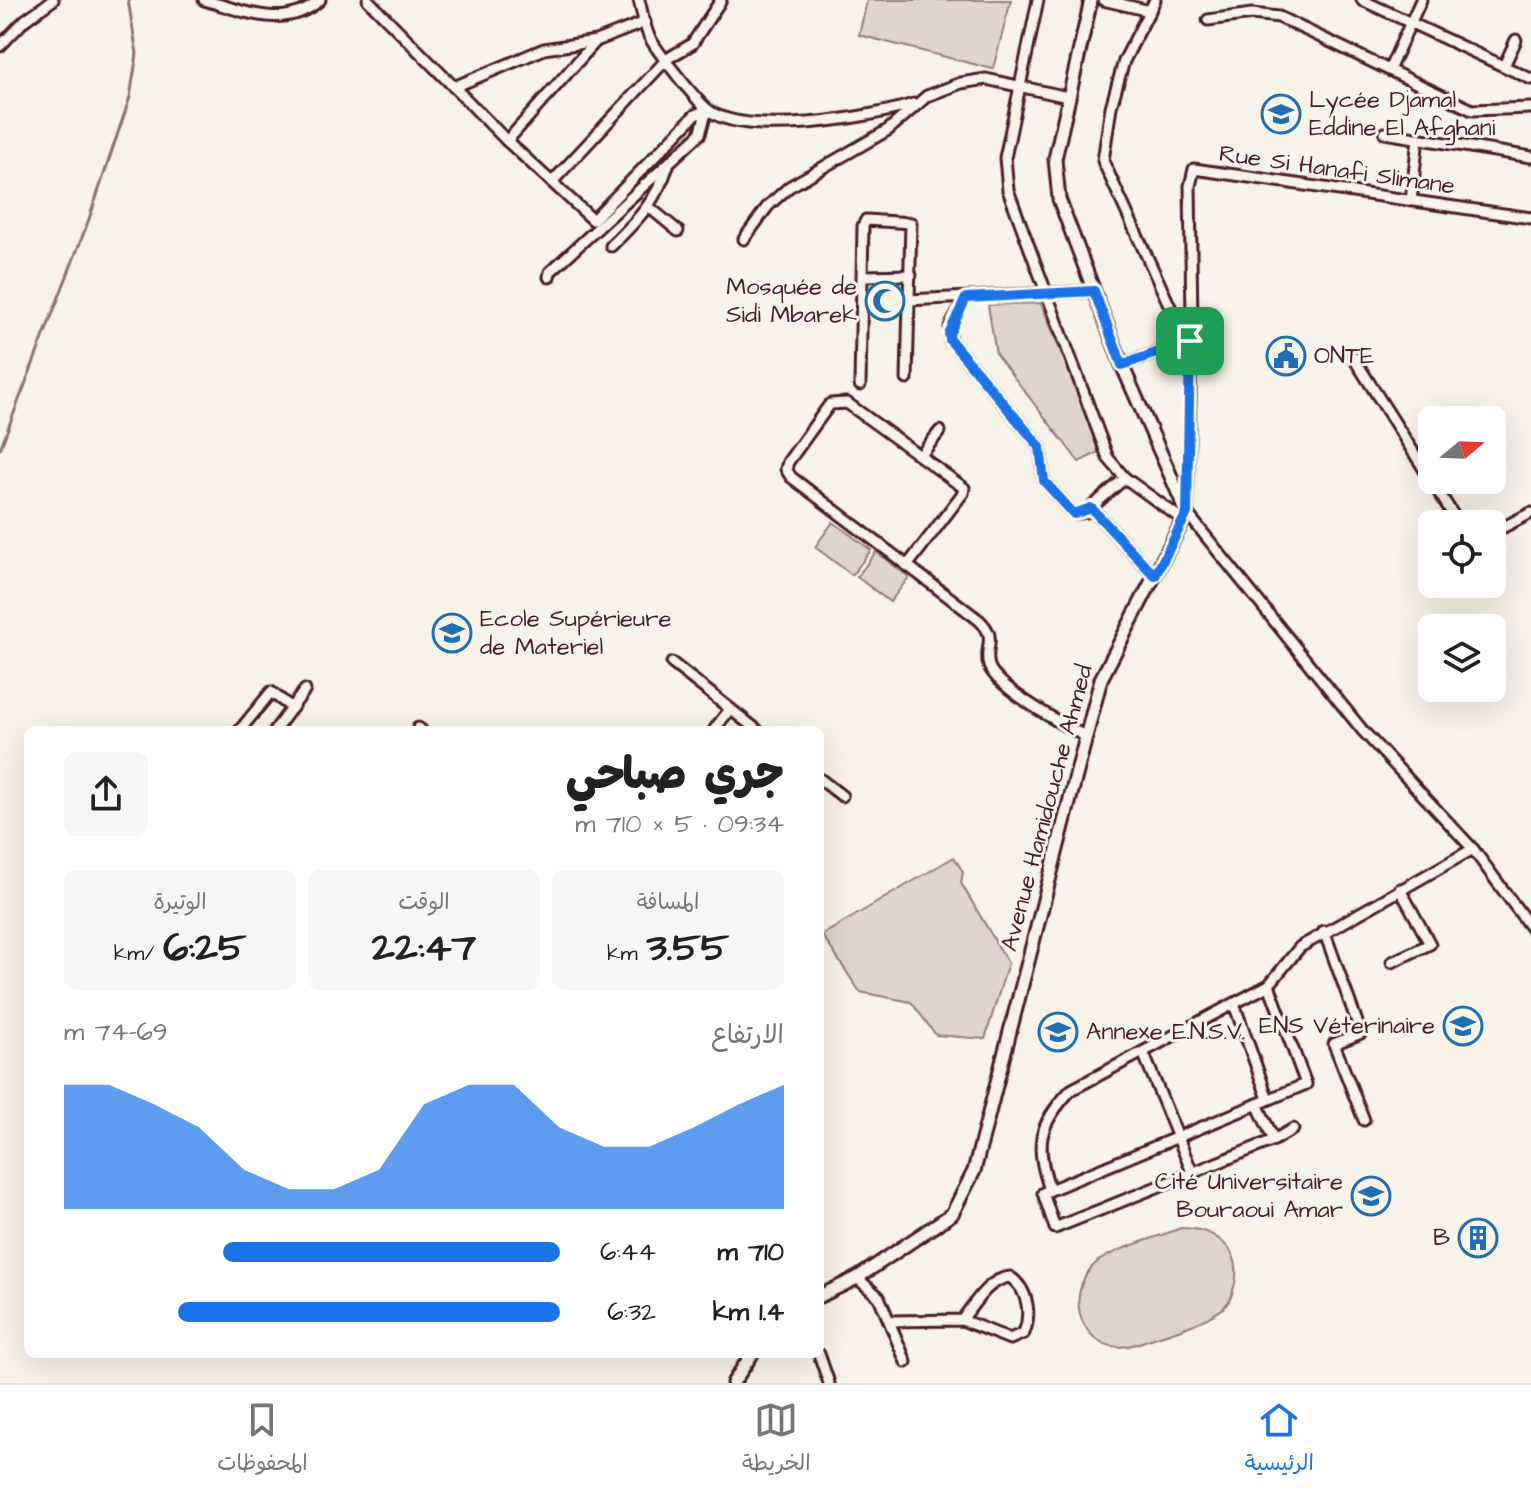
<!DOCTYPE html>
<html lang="ar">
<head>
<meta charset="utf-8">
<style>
	body { margin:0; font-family:"Architects Daughter","Playpen Sans Arabic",sans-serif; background:#f6f6f6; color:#222; direction:rtl; height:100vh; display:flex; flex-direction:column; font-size:30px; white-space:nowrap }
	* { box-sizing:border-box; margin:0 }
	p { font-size:26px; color:#767676 }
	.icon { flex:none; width:44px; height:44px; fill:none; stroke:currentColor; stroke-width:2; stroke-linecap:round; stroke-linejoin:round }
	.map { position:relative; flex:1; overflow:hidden; direction:ltr }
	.sheet { position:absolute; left:24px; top:726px; width:800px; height:632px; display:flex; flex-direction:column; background:#fff; border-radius:12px; box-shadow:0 8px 32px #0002; direction:rtl }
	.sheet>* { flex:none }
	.needle { width:52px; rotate:71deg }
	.buttons { position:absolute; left:1418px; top:406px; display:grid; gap:16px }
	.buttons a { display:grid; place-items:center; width:88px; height:88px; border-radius:12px; background:#fff; box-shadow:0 8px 32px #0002; font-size:40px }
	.pin { position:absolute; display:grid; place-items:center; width:68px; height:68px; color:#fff; margin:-34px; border-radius:16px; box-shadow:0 4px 12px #0006 }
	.round { display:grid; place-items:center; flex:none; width:84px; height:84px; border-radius:12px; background:#f6f6f6 }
	.overview { display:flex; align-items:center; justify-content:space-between; height:136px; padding:0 40px }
	h1 { font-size:44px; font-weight:800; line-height:60px }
	.stats { display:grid; grid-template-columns:repeat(3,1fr); gap:12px; height:136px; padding:8px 40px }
	.stats div { display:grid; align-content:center; border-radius:12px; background:#f6f6f6; text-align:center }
	.stats b { font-size:40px; font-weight:800 }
	.stats small { font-size:22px; font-weight:400 }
	.stats p { font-size:22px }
	.chart { height:224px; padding:16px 40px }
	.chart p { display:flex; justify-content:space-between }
	.chart svg { width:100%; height:144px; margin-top:8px; fill:#1a73e8; opacity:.7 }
	ul { padding:0 40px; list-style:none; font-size:26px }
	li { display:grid; grid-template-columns:128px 96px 1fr; align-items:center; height:60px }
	li i { height:20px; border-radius:10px; background:#1a73e8 }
	.menu { display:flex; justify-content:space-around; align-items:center; height:112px; border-top:2px solid #e0e0e0; background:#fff; font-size:22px; color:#767676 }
	.menu a { display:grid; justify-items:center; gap:4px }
	.menu .selected { color:#1a73e8 }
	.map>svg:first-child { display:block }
</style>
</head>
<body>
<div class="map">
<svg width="1531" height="1383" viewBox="0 0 1531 1383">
	<rect width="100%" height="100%" fill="#f7f3e8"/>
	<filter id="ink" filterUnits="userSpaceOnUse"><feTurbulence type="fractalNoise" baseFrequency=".0125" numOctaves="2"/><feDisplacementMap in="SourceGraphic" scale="16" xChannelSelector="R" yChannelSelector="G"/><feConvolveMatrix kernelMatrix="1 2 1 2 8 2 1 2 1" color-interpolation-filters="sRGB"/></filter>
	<g filter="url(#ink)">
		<!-- green -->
		<g fill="#ded4cc" stroke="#947a7c" stroke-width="2">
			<path d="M867,0H1011L993,69L859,35Z"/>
			<path d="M1041,303L1101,451L1079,462L996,354L988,305Z"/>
			<path d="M833,522L871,550L852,575L815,547Z"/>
			<path d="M876,552L909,577L890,602L857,577Z"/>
			<path d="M954,857L963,872L961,883L1008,963L985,1039L936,1035L911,1002L860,992L822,935Z"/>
			<path d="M1181,1228C1213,1228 1243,1248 1235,1283C1232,1296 1229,1306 1216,1313C1194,1327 1161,1335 1136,1344C1087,1361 1058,1298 1096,1263C1113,1249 1159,1237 1181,1228Z"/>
		</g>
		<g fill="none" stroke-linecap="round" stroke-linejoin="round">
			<!-- stream -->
			<path stroke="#8e7275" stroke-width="3" d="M0,449L88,222L130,97L137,54L128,0"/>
			<defs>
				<g id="minor">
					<path d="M204,0C244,11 285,31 320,0"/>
					<path d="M368,0L454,87"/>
					<path d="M639,0C642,11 644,25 649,36C655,49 695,99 707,109C742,139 871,118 913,104"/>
					<path d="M1103,0L1150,11"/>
					<path d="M1155,0L1124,61L1111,107L1103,161L1172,311L1190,341"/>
					<path d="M1362,0L1531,79"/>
					<path d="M1208,20L1252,14L1279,17L1472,110L1531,108"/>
					<path d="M645,22L596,41L544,49L454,87L507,141L593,220L695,115L707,110"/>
					<path d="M0,46L25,20L53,0"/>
					<path d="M1504,66L1516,40"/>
					<path d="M1389,70L1421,0"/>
					<path d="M1385,133L1531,157"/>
					<path d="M507,141L596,41"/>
					<path d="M552,182L667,59L692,44L721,0"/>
					<path d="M1411,201L1418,138"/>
					<path d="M649,207L678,231"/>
					<path d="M1531,218L1194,169L1190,186L1192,320L1187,513L1363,731L1473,849L1531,928"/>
					<path d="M744,239L768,206L789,187L888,130L927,96L961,83L986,79L1068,97"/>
					<path d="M611,246C637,221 656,201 668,166"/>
					<path d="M863,276L911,275"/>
					<path d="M549,277L550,272L700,134L707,110"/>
					<path d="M966,298L950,327V340L1040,447L1044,481L1074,514L1086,512L1125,478L1108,458L1008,190L1005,158L1038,0"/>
					<path d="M908,300L1094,291"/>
					<path d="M1353,357L1459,524"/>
					<path d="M1122,365L1190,341"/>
					<path d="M860,385L863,226L866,220L911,223L907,379"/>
					<path d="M921,455L940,431"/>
					<path d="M1125,478L1183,520"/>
					<path d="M1091,508L1155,576"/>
					<path d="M1492,533L1531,513"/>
					<path d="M907,566L963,493L964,488L847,403L830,404L788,462L786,469L791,477L979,620C999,639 983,646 989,666C997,688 1063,725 1085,736"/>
					<path d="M672,663L757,730"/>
					<path d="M418,728L421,730"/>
					<path d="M240,730L271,692L292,708"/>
					<path d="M275,730L305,690"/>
					<path d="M714,730L730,709"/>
					<path d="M820,779L842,796"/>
					<path d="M1324,931L1361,1033L1334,1044L1364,1120"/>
					<path d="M1392,962L1430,944L1400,889"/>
					<path d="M1269,985L1306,1084L1043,1193L1055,1228L1274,1140L1293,1129"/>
					<path d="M1234,1004L1268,1099"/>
					<path d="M1143,1052L1192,1172"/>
					<path d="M1257,1104L1274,1140"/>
					<path d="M1050,1190C1035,1145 1037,1126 1071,1090L1269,985L1300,947L1473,849"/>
					<path d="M857,1278L879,1297L906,1362"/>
					<path d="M890,1321L962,1320L1010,1339L1024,1333C1031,1315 1029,1290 1010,1277C988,1279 975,1303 962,1320"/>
					<path d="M819,1354L829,1383"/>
				</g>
				<g id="major">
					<path d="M820,1296L857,1278L952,1214L974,1171L1101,679L1187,513L1122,365L1059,199L1055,159L1091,0"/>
					<path d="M733,1383L752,1354"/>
				</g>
			</defs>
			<!-- minor casing -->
			<use href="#minor" stroke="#4a1f2b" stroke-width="15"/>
			<!-- major casing -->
			<use href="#major" stroke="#4a1f2b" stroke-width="17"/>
			<!-- minor -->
			<use href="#minor" stroke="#f7f3e8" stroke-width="9"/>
			<!-- major -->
			<use href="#major" stroke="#f7f3e8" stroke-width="11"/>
		</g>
	</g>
	<g fill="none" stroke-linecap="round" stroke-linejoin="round" filter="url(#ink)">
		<defs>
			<path id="route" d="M1094,291L1122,365L1190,341L1187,513L1155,576L1091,508L1074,514L1044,481L1040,447L950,340L949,334L966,298Z"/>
		</defs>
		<!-- route casing -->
		<use href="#route" stroke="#fff" stroke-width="16"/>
		<!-- route -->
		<use href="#route" stroke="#1a73e8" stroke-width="10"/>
	</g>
	<!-- icons -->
	<defs>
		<symbol id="school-ring" viewBox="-11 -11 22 22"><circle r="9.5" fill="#f7f3e8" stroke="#1f6fb2" stroke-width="1.5"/><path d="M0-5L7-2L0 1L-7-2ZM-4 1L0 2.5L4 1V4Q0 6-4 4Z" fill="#1f6fb2"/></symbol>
		<symbol id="mosque-ring" viewBox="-11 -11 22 22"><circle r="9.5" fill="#f7f3e8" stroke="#1f6fb2" stroke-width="1.5"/><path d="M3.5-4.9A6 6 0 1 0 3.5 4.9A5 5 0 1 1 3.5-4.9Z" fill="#1f6fb2"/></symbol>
		<symbol id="civic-ring" viewBox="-11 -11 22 22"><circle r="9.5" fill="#f7f3e8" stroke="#1f6fb2" stroke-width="1.5"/><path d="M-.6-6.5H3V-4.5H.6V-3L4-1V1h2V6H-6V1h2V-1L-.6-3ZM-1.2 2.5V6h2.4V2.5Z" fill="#1f6fb2"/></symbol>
		<symbol id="university-ring" viewBox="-11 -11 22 22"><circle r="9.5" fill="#f7f3e8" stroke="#1f6fb2" stroke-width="1.5"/><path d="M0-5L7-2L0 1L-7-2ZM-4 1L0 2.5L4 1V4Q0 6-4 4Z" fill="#1f6fb2"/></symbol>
		<symbol id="building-ring" viewBox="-11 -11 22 22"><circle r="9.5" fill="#f7f3e8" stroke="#1f6fb2" stroke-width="1.5"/><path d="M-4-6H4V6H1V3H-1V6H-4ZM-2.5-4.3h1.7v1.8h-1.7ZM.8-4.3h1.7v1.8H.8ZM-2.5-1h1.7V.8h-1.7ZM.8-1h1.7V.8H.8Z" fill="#1f6fb2"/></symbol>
	</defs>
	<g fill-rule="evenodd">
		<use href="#school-ring" x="1259" y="92" width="44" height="44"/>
		<use href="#mosque-ring" x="863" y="279" width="44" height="44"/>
		<use href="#civic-ring" x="1264" y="334" width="44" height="44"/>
		<use href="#university-ring" x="430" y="611" width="44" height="44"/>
		<use href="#university-ring" x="1441" y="1004" width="44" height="44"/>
		<use href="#university-ring" x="1036" y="1010" width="44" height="44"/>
		<use href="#university-ring" x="1349" y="1174" width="44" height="44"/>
		<use href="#building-ring" x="1456" y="1216" width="44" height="44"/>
	</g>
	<g text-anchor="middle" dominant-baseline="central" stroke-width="6" stroke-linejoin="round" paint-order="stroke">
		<!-- poi labels -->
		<g font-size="24" fill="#4a1f2b" stroke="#f7f3e8" text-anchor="start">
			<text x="1309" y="100">Lycée Djamal<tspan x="1309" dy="28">Eddine El Afghani</tspan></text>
			<text x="857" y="287" text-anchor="end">Mosquée de<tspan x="857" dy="28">Sidi Mbarek</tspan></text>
			<text x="1314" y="356">ONTE</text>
			<text x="480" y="619">Ecole Supérieure<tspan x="480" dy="28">de Materiel</tspan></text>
			<text x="1435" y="1026" text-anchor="end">ENS Véterinaire</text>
			<text x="1086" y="1032">Annexe E.N.S.V.</text>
			<text x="1343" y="1182" text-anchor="end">Cité Universitaire<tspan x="1343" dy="28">Bouraoui Amar</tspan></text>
			<text x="1450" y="1238" text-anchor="end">B</text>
		</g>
		<!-- street labels -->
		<g font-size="24" fill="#4a1f2b" stroke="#f7f3e8">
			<text transform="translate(1337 170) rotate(8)">Rue Si Hanafi Slimane</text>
			<text transform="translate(1047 808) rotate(-75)">Avenue Hamidouche Ahmed</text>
		</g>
	</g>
</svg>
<div class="buttons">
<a><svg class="needle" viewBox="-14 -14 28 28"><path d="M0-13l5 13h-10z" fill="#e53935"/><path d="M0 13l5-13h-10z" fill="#767676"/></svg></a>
<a><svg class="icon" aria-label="locate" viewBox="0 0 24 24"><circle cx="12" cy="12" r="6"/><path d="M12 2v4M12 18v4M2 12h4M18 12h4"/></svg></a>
<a><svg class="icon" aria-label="layers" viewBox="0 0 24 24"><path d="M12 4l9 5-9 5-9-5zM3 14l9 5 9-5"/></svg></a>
</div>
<div class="pin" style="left:1190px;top:341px;background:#1e9e55"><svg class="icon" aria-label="arrive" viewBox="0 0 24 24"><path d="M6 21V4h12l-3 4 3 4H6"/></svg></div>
<section class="sheet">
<div class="overview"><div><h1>جري صباحي</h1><p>09:34 · 5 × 710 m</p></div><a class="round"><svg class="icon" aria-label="share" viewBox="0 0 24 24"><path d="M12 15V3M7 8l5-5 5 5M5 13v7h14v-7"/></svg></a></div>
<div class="stats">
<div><p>المسافة</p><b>3.55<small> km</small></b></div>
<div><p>الوقت</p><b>22:47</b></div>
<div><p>الوتيرة</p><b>6:25<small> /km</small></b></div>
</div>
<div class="chart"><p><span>الارتفاع</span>69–74 m</p>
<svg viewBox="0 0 160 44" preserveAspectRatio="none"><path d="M0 44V6L10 6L20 12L30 19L40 32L50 38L60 38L70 32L80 12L90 6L100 6L110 19L120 25L130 25L140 19L150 12L160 6V44z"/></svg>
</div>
<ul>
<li><b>710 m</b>6:44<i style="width:68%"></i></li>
<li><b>1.4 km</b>6:32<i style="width:77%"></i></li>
</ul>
</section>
</div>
<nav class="menu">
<a class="selected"><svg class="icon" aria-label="home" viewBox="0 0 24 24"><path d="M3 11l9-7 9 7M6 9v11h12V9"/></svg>الرئيسية</a>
<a><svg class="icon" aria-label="map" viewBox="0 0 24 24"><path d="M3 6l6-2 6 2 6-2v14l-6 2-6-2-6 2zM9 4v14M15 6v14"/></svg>الخريطة</a>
<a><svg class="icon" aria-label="saved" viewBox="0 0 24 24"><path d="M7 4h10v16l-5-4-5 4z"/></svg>المحفوظات</a>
</nav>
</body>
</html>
